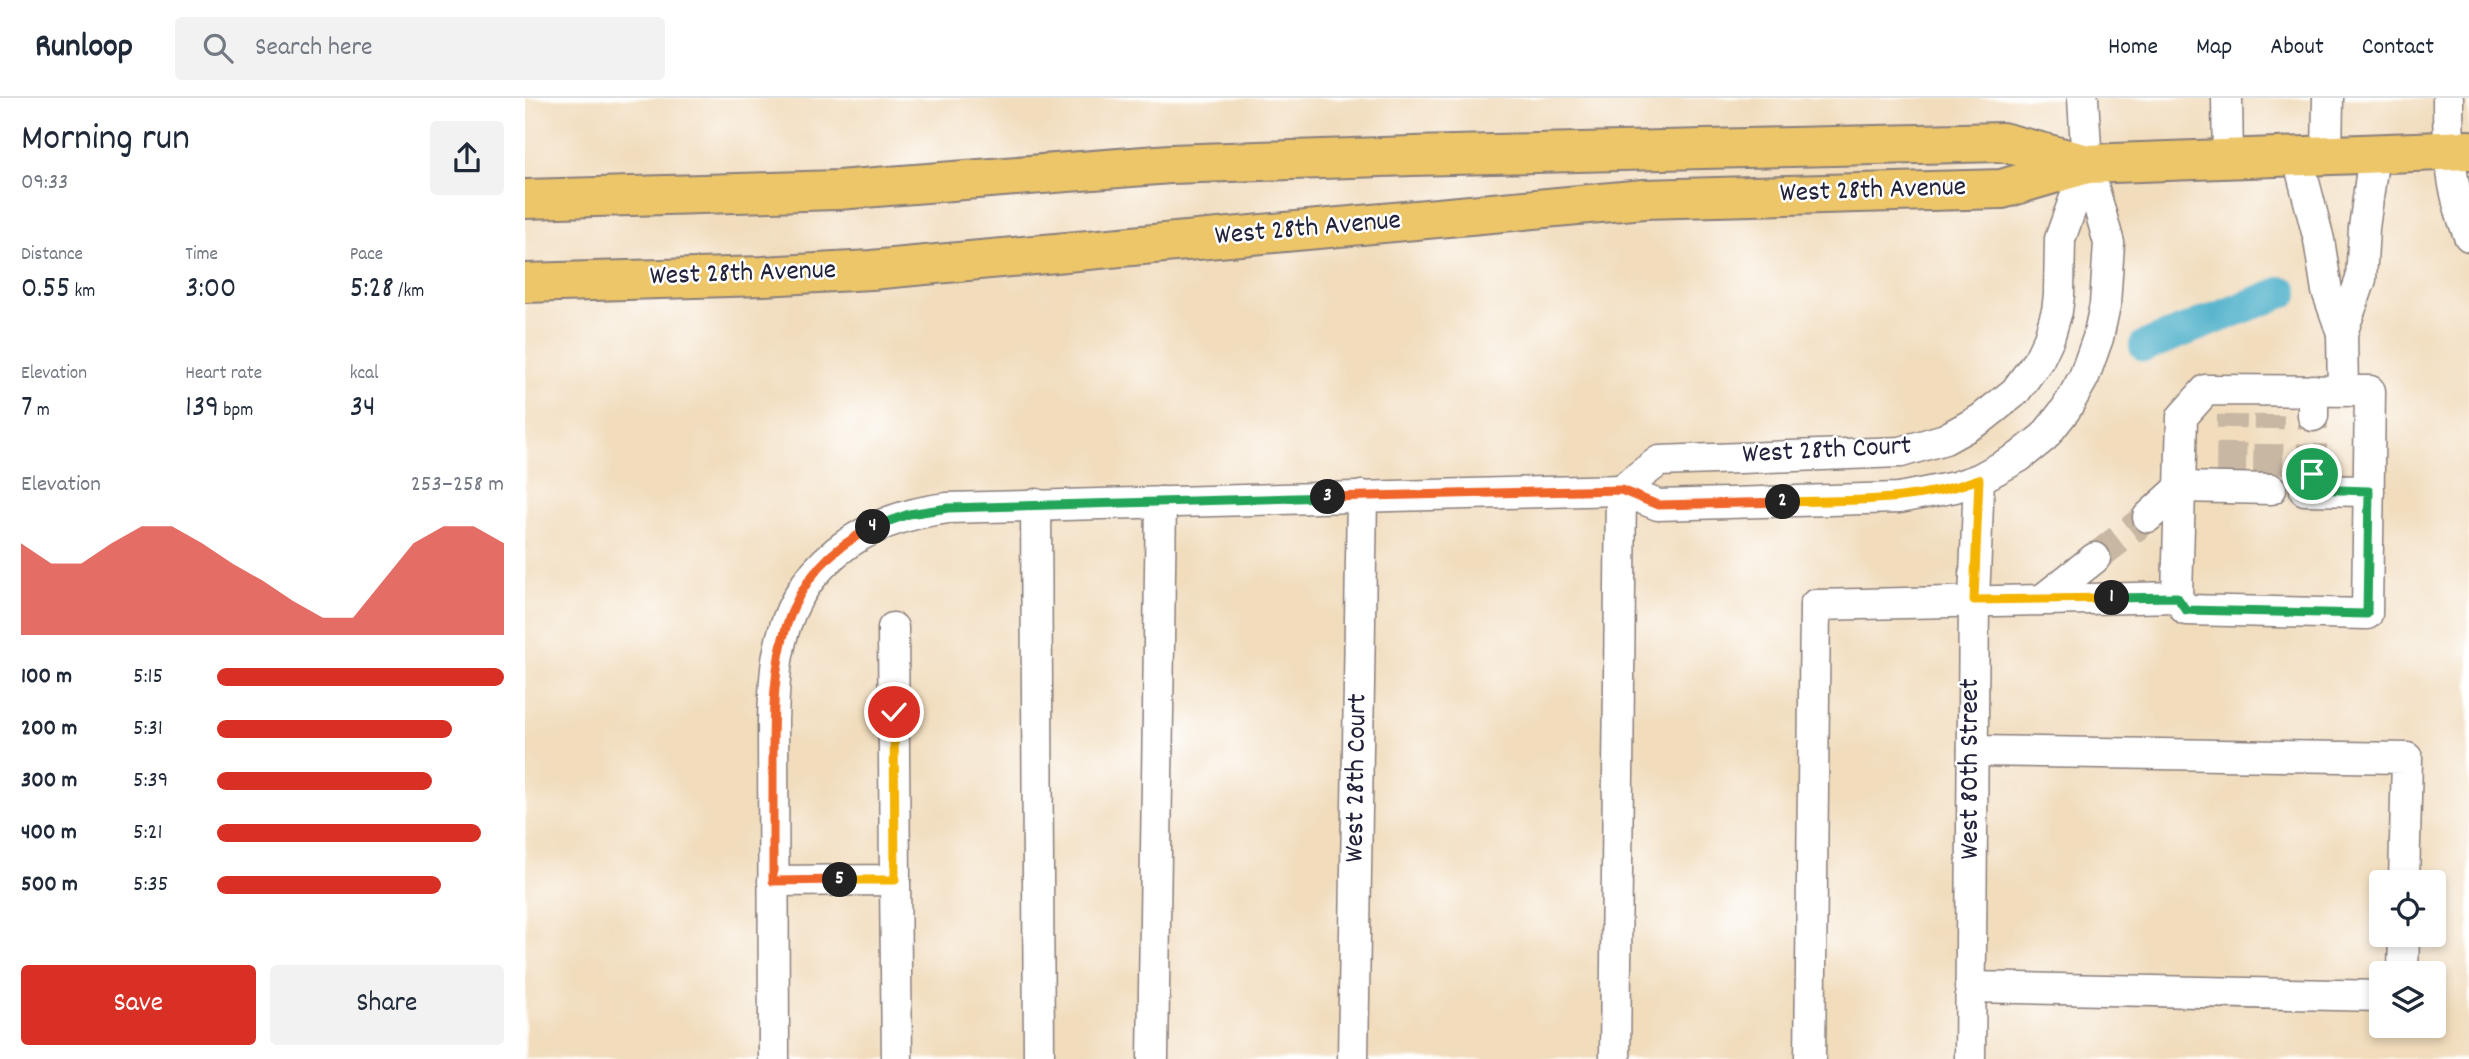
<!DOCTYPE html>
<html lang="en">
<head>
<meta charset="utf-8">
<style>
	body { margin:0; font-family:Dekko,sans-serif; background:#f2f2f3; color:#1f2937; height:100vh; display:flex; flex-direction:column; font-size:26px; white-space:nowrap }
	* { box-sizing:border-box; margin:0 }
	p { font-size:23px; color:#747a83 }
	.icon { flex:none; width:38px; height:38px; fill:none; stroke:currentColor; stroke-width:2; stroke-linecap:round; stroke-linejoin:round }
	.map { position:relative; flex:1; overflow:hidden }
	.sheet { display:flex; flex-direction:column; background:#fff; width:525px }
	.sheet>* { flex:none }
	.fabs { position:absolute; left:1844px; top:772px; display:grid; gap:14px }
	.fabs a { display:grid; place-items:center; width:77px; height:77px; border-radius:7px; background:#fff; box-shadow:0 4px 10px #0003; font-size:35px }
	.pin { position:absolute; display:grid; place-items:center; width:60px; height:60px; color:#fff; margin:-30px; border:4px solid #fff; border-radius:50%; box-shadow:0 2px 7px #0007 }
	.km { position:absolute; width:35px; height:35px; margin:-18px; border-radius:50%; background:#222; color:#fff; font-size:19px; line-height:35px; text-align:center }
	.round { display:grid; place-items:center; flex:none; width:74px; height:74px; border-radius:7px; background:#f2f2f3 }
	.summary { display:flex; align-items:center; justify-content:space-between; height:119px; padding:0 21px }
	h1 { font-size:38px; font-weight:600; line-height:52px }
	.metrics { display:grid; grid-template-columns:repeat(3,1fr); gap:10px; height:119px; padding:7px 21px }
	.metrics div { display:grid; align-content:center }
	.metrics b { font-size:30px; font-weight:600 }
	.metrics small { font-size:19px; font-weight:400 }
	.metrics p { font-size:19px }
	.chart { height:196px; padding:14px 21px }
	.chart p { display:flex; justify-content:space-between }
	.chart svg { width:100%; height:126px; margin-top:7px; fill:#d93025; opacity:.7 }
	.action { display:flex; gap:14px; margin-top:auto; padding:14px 21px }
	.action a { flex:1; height:80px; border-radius:7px; background:#d93025; color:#fff; font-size:28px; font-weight:600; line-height:80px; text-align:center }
	.action a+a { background:#f2f2f3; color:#1f2937 }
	ul { padding:0 21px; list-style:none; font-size:23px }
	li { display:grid; grid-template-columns:112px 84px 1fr; align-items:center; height:52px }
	li i { height:18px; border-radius:9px; background:#d93025 }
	header { display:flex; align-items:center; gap:42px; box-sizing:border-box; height:98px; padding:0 35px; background:#fff; border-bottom:2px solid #e0e1e3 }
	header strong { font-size:33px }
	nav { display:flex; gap:38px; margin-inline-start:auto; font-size:24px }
	.search { width:490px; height:63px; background:#f2f2f3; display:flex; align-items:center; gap:18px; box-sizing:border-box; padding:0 24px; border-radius:7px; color:#747a83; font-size:26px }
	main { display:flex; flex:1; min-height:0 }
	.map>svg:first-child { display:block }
</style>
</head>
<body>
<header>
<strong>Runloop</strong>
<div class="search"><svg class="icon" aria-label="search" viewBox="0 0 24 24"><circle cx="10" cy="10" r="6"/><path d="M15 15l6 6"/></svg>Search here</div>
<nav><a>Home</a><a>Map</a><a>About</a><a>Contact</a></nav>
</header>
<main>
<section class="sheet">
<div class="summary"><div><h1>Morning run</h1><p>09:33</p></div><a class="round"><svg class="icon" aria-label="share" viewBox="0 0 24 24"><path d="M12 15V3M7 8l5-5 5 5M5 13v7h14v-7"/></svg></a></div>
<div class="metrics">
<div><p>Distance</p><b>0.55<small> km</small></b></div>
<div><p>Time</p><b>3:00</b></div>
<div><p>Pace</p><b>5:28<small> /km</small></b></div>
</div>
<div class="metrics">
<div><p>Elevation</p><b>7<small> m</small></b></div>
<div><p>Heart rate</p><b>139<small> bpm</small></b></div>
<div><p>kcal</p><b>34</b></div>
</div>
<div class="chart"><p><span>Elevation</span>253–258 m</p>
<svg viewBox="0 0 160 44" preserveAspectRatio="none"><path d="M0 44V12L10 19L20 19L30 12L40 6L50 6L60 12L70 19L80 25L90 32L100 38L110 38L120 25L130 12L140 6L150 6L160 12V44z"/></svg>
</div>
<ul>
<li><b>100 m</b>5:15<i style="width:100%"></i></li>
<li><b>200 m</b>5:31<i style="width:82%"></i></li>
<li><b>300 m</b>5:39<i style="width:75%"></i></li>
<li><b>400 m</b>5:21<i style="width:92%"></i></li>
<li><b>500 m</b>5:35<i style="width:78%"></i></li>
</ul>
<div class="action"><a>Save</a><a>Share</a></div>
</section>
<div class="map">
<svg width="1944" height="961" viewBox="0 0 1944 961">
	<rect width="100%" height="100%" fill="#fff"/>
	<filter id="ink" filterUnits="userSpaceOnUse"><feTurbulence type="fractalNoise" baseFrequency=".0143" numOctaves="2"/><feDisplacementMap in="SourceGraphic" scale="14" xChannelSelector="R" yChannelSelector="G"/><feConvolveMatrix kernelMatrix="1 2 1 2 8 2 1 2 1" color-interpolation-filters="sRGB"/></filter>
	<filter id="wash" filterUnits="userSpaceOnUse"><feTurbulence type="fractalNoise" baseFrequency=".00686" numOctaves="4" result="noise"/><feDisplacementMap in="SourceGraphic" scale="28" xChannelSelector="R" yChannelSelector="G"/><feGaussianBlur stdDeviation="1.57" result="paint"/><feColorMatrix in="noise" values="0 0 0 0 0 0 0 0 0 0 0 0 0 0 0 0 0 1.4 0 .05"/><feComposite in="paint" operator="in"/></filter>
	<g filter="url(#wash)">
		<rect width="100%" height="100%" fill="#f1dcbc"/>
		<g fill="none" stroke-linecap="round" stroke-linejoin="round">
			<!-- canal -->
			<path stroke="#48aec8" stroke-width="32" d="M1620,248L1758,194"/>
		</g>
	</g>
	<g filter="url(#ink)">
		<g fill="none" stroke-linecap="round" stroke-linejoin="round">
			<!-- minor-tunnel -->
			<g stroke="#c8b7a2" stroke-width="30" stroke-dasharray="30 15" stroke-linecap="butt">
				<path d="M1706,375L1707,317"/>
				<path d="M1743,376L1744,317"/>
				<path d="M1786,376L1788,318"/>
				<path d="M1570,460L1623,419"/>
			</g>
			<defs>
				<g id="minor">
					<path d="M1702,0L1703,62"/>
					<path d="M1923,0C1923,50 1925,91 1944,138"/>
					<path d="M1802,58L1803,0"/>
					<path d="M1773,60L1794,142L1802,193L1817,235"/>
					<path d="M1681,292L1845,293L1842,516L1661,512L1652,499L1657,319Z"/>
					<path d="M1818,292L1817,235L1836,181L1839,130L1849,56"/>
					<path d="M1788,318V292"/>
					<path d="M1096,392L1134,363L1376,354L1420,341L1456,321L1490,294L1514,261L1524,240L1532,213L1534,197L1535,141L1562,66"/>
					<path d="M1780,392L1844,393"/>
					<path d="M511,406L514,961"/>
					<path d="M1623,419L1656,389L1746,391"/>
					<path d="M1518,501L1570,460"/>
					<path d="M1448,653L1882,660L1879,784"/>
					<path d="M370,782L372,961"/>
					<path d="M248,783L370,782L368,530"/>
					<path d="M1878,875L1879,836"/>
					<path d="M1445,889L1857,898"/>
					<path d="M249,961L248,622C249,600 249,578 253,557C268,468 337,420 423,410L1096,392L1133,407L1374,400L1430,389L1454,381L1494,359L1519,339L1541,311L1559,279L1573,240L1580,207L1584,145L1562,66L1558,0"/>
					<path d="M628,961L636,404"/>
					<path d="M828,961L837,398"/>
					<path d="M1090,961L1096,392"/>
					<path d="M1285,961L1290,507L1652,499"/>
					<path d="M1445,961L1449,502L1454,381"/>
				</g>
				<g id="major">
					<path d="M0,101L313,92L645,66L887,58L1477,44L1562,66"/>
					<path d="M0,185L238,178L346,172L1119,101L1477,91L1562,66L1944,52"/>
				</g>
			</defs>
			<!-- minor casing -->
			<use href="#minor" stroke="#8a7f7c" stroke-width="33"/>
			<!-- major casing -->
			<use href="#major" stroke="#8a7f7c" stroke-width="42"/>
			<!-- minor -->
			<use href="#minor" stroke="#fff" stroke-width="30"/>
			<!-- major -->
			<use href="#major" stroke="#ecc669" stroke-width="38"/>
		</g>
	</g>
	<g fill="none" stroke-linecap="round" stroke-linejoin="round" filter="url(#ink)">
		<defs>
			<path id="split-1" d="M1587,500L1652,499L1661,512L1842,516L1844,393L1786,391L1787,376"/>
			<path id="split-2" d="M1258,404C1326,402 1389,405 1454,381L1449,502L1587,500"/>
			<path id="split-3" d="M803,399L1096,392L1133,407L1258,404"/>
			<path id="split-4" d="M348,429L384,416L423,410L803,399"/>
			<path id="split-5" d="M315,782L248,783C248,742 248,701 248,660C248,566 251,477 348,429"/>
			<path id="split-6" d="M315,782H370L369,614"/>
		</defs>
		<!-- split-1 casing -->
		<use href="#split-1" stroke="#fff" stroke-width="14"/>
		<!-- split-2 casing -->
		<use href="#split-2" stroke="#fff" stroke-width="14"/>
		<!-- split-3 casing -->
		<use href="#split-3" stroke="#fff" stroke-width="14"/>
		<!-- split-4 casing -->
		<use href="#split-4" stroke="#fff" stroke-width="14"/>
		<!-- split-5 casing -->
		<use href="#split-5" stroke="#fff" stroke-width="14"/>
		<!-- split-6 casing -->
		<use href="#split-6" stroke="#fff" stroke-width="14"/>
		<!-- split-1 -->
		<use href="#split-1" stroke="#22a559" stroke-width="9"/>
		<!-- split-2 -->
		<use href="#split-2" stroke="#f5b400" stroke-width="9"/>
		<!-- split-3 -->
		<use href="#split-3" stroke="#f0652b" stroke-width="9"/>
		<!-- split-4 -->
		<use href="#split-4" stroke="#22a559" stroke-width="9"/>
		<!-- split-5 -->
		<use href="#split-5" stroke="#f0652b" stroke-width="9"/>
		<!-- split-6 -->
		<use href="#split-6" stroke="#f5b400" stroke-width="9"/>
	</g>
	<g text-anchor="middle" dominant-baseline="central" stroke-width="5" stroke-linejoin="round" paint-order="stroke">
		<!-- street labels -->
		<g font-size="28" fill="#22223b" stroke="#fff">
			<text transform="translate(1348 94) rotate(-2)">West 28th Avenue</text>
			<text transform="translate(783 132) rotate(-5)">West 28th Avenue</text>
			<text transform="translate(218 177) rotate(-2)">West 28th Avenue</text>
			<text transform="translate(1302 354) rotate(-3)">West 28th Court</text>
			<text transform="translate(1447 671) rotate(-90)">West 80th Street</text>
			<text transform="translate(833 680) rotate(-89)">West 28th Court</text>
		</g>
	</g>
</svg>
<div class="fabs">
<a><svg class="icon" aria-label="locate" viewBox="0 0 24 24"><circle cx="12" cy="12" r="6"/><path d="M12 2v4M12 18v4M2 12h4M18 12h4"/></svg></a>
<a><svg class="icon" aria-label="layers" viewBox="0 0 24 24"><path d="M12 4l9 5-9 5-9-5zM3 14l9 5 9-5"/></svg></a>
</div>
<div class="pin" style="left:1787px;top:376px;background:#1e9e55"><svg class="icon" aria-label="arrive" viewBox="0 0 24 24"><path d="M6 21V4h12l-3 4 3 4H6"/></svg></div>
<div class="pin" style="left:369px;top:614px;background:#d93025"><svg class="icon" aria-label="check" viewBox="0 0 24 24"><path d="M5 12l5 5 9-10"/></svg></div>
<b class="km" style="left:1587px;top:500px">1</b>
<b class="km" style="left:1258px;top:404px">2</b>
<b class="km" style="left:803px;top:399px">3</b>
<b class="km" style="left:348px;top:429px">4</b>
<b class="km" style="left:315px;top:782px">5</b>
</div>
</main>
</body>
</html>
